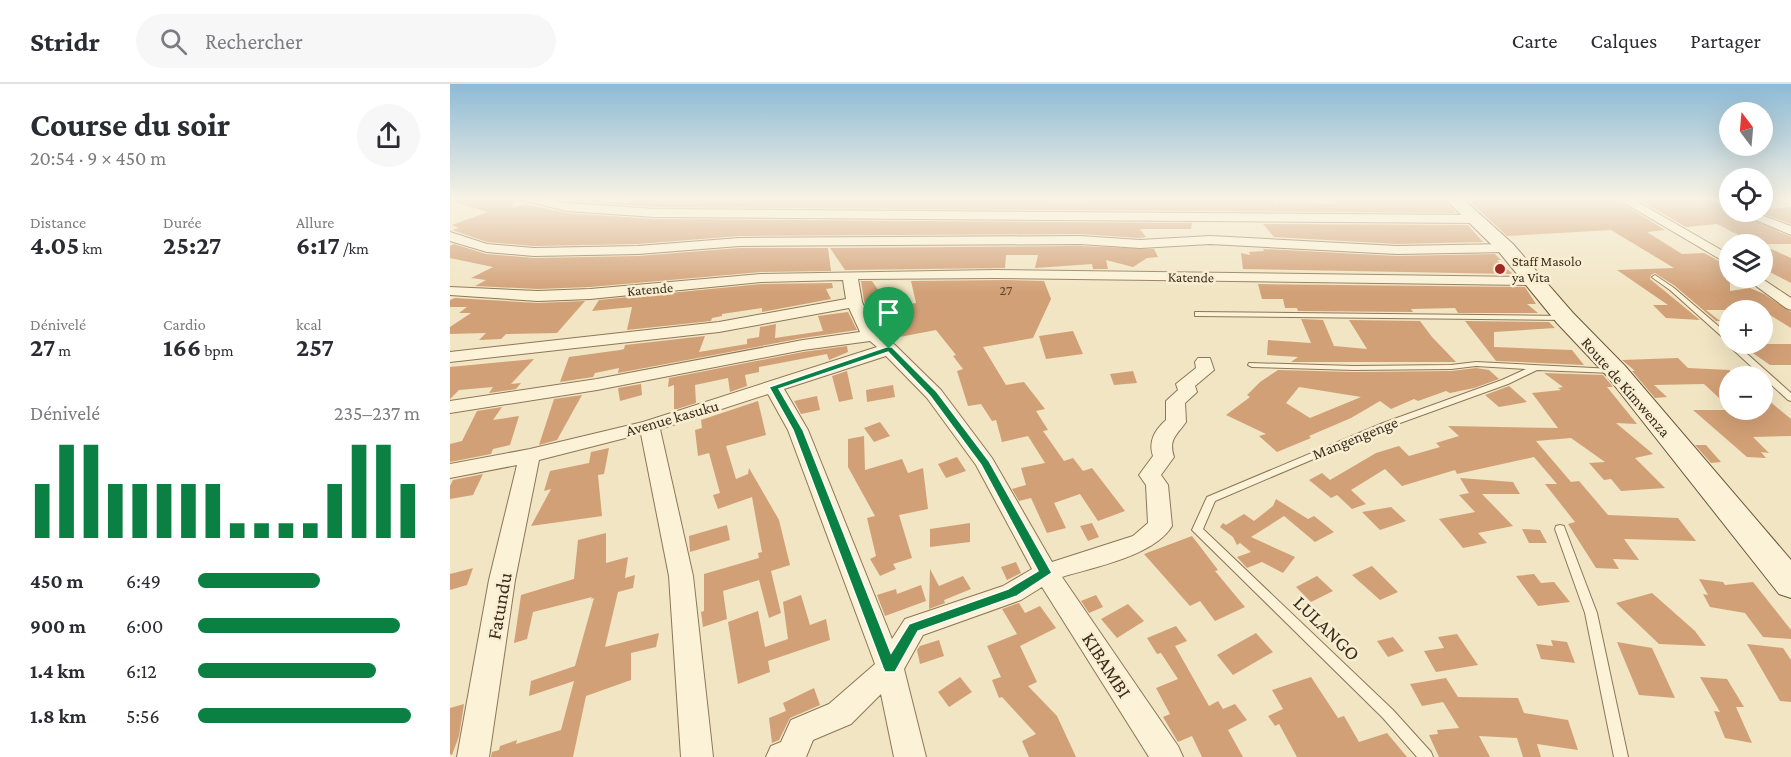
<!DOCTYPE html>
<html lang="fr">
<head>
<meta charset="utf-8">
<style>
	body { margin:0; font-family:"Crimson Pro",serif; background:#f7f7f7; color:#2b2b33; height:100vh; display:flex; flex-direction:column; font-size:22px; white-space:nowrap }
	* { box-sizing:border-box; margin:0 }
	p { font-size:20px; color:#7c7c81 }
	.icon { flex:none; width:33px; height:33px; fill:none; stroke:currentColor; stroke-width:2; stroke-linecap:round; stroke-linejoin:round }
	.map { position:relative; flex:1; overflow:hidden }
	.sheet { display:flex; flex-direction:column; background:#fff; width:450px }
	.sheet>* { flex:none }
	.needle { width:39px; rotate:344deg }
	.tools { position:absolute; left:1269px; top:18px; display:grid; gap:12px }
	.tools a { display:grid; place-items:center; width:54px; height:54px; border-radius:50%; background:#fff; box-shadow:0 6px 24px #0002; font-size:30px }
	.pin { position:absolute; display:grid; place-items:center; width:51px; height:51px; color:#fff; margin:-62px -26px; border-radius:50% 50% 50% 0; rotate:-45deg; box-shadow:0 0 6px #0007 }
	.pin .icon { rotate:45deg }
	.round { display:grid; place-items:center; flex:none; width:63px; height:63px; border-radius:32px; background:#f7f7f7 }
	.headline { display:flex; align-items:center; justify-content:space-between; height:102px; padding:0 30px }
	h1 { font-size:33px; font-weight:700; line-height:45px }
	.figures { display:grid; grid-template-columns:repeat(3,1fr); gap:9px; height:102px; padding:6px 30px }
	.figures div { display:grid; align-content:center }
	.figures b { font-size:26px; font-weight:700 }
	.figures small { font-size:16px; font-weight:400 }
	.figures p { font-size:16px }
	.chart { height:168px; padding:12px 30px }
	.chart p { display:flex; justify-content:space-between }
	.chart svg { width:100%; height:108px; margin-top:6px; stroke:#0b8043; stroke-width:6 }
	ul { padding:0 30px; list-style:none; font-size:20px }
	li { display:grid; grid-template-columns:96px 72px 1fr; align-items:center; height:45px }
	li i { height:15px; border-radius:8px; background:#0b8043 }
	header { display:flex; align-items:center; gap:36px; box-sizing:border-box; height:84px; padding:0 30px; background:#fff; border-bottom:2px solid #e1e1e2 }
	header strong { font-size:28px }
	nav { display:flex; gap:33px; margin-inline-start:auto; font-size:21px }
	.search { width:420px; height:54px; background:#f7f7f7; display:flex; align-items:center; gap:15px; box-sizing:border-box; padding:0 21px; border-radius:33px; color:#7c7c81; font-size:22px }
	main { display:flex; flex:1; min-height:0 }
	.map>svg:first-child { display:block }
</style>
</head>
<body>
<header>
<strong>Stridr</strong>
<div class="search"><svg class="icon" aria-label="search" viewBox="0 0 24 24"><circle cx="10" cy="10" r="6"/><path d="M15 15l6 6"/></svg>Rechercher</div>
<nav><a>Carte</a><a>Calques</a><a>Partager</a></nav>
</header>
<main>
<section class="sheet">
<div class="headline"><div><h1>Course du soir</h1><p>20:54 · 9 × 450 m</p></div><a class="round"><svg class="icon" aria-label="share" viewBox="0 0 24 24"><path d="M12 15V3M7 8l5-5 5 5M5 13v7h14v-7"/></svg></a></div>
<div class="figures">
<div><p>Distance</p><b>4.05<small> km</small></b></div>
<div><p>Durée</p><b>25:27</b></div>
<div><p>Allure</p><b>6:17<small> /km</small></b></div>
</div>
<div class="figures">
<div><p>Dénivelé</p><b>27<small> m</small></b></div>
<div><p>Cardio</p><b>166<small> bpm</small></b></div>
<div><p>kcal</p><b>257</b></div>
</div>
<div class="chart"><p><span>Dénivelé</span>235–237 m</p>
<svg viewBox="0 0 160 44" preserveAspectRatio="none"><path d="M5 44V22M15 44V6M25 44V6M35 44V22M45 44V22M55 44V22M65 44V22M75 44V22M85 44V38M95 44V38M105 44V38M115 44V38M125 44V22M135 44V6M145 44V6M155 44V22"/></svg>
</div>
<ul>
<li><b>450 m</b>6:49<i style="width:55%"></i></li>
<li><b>900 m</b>6:00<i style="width:91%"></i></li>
<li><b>1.4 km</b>6:12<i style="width:80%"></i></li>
<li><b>1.8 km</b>5:56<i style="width:96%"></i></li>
</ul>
</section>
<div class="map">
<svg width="1341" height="673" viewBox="0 0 1341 673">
	<rect width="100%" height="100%" fill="#f1e5c3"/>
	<!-- building -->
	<g fill="#d2a076" fill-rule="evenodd">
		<path d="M5,114H61L63,124L75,120L117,129L205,135L742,139L741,145H690L696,153L690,154L630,150L289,152L188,160L84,162L37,158L2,146L9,144L2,141L38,128L4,118Z"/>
		<path d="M125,114L177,119L185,114H599L597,116L633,118L643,114H810L823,115L825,119L840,117L886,120L881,114H992L1006,129L205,123L120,117Z"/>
		<path d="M1016,114H1164L1215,146L1197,148L1232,170L1254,169L1280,183V207L1300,204L1314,210L1341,228V244L1312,226H1256L1270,237H1266L1225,202L1205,189L1201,191L1200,195L1250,236L1216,234L1203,221H1218L1167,186L1224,184L1161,146L1057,152Z"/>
		<path d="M1186,114L1249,115L1285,128L1341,153V160H1306L1267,140L1236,143Z"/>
		<path d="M1341,123V140L1308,128L1312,126Z"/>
		<path d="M813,140L1018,141L1033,158L947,160L824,153Z"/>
		<path d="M4,160L36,170L84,174L188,172L289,164H378L381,187L311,188L140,203L88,205L25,202L36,196L21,194L43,183L0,174V162Z"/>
		<path d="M630,162L704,165L708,173L697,174L683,183L656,176L658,185H643L642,180L585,184L588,171H556L555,184L395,186L380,164Z"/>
		<path d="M813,165L947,172L1045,170L1051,176H1047L1063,190L793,185L791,169L800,171L799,168L814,167Z"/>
		<path d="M1312,165H1321L1341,174V199L1312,184Z"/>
		<path d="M554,196L594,197L601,215L583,254L533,263L556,301L574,298L595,325L586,327L598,346L593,347L614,377L623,374L633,387L642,384L675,427L648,437L630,410L604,419L616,444L597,449L581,414L569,417L562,405L576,401L571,384L595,379L578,352L552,358L546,336L542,337L531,320L518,322L507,287L513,285L503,272L506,271L486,246L444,254L439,239L425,242L414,217L411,197H422L440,223L466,219L461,197Z"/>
		<path d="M382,199L383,204L376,205L381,215L312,228V224L272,230V232L262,234L261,237L177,246L182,223L142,227L149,216L311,200Z"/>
		<path d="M808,200L1075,203L1086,220H1077L1088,229H1008L1005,224L961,225L963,228L848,227L847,224H835L833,215H812Z"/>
		<path d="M5,214L88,219L135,217L107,249L56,250L51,255L29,256L36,249L0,250V243L21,229H9L17,223H0V216Z"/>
		<path d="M398,228L407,246L353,254L168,289L169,284L145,289L143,293L110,298L119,273L170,266L174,265L175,261L255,252L249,268L297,260V255L309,253L310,243L326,240L325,254L373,247L368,232Z"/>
		<path d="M851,235L873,236L884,262L917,265L899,236L970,237L982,253L1006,278H841L848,273L817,271L818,256L861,259Z"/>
		<path d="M1015,237L1099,238L1105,244L1044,248V263L1122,266L1134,281L1046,277Z"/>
		<path d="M623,247L633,270L596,275L589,252Z"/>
		<path d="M1290,260H1341V281H1320Z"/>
		<path d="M397,262L398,268L379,276L377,270L309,283V288L295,291L297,302L280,308L278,294L245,301L246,319L224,326V301L218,303L219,294L353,268Z"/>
		<path d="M1228,274L1238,284L1280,286V324L1254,300L1204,301L1217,313L1205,314L1182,287H1185L1172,276Z"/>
		<path d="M84,275L61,300L71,299L66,305L39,309L43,303L9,306L0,315V283Z"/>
		<path d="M1026,284L1039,286L1049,295L1024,304L1000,309L996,307L968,317L964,315L941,325L930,317L901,334L859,352L861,354L827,368L809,352L816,350L776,331L800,313L797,311L810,298L828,286L904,288L1001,287ZM849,303L911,313L860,334L836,319Z"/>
		<path d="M397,287L403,315L389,318L382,292Z"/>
		<path d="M683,287L687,299L664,301L660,290Z"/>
		<path d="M1094,289L1153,291L1163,303H1157L1187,340L1166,339L1203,370L1185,374L1215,404L1171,407L1161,395L1154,396L1139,379L1155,378L1121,354L1086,357L1121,398L1129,397L1158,431L1228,434L1246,457L1174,455L1189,476L1163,475L1169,485L1146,484L1118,440L1125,438L1095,400H1107L1084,373L1007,390L1005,386L952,402L935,385L901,406L916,420L902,425L887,411L881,414L859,396L872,389L880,396L926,369L949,362L959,372L990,363L986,359L1009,352L998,342L1108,344L1082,309L1111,306L1108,304L1113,303Z"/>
		<path d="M191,300L192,311L170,317L168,304Z"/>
		<path d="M443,301L445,313L417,318L416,306Z"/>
		<path d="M1059,302L1077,318L1049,323L1035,311Z"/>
		<path d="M132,311L107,356L89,361L104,315Z"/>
		<path d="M1312,311L1341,335V352L1303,353L1319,369L1311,368L1316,374L1297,373L1243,326H1312Z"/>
		<path d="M367,312L370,326L351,330L344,317Z"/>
		<path d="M308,317L316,351L276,362L286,395L298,390L299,384L329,436L340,481L321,487L331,529L319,534L309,496L273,507L277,535L253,543L251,528L254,527V490L309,474L308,469L312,468L302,413L268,425L263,411L270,409L259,369L248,372L245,346L252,344L251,336Z"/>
		<path d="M52,323L43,336L69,332L60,361L43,365L41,370L0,378V360L12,357L27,327Z"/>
		<path d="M430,338L440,352L424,358L414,344Z"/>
		<path d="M414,352L415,386L452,375L458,389L473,384L478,425L449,431L462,474L443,480L446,485L430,492L420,475L426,472L417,434L425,432L398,383V355Z"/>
		<path d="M1245,361H1256L1271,378L1261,379Z"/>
		<path d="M159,364L154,390L148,391L152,432L81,442L101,405L94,407L100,387L139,379L141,368Z"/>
		<path d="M507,373L516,387L496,394L488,380Z"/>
		<path d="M33,390L23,411L0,415V402L3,396Z"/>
		<path d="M1010,394L1063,398L1070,410H1032L1063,442L1028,449L1037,459L1013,464L989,435L1025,428L1009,411L1019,409Z"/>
		<path d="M826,415L858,435L864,432L884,448L865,458L834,432L801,453L845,473L833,489L812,478L797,484L787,473L801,468L790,459L787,461L783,453L770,443L773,439L776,441L794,430L804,437L823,422Z"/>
		<path d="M941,423L956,437L930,446L912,428Z"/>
		<path d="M520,439V458L480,463V445Z"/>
		<path d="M642,439L649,453L638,457L630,442Z"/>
		<path d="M277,441L280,456L240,468L239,452Z"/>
		<path d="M1072,445L1090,446L1097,459H1079Z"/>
		<path d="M156,449V479L178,473L175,494L185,491L183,504L168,508L155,563L209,549L206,563L181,569V596L136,612L123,673H41L42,668L49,666L50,662L67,656L66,660L111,646L124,597L79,612L81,597L125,582L144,514L141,515L142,513L83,528L77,555L64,559L71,511L124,495L128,456Z"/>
		<path d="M742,452L768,486L765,487L795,523L765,537L750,517L740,522L694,470Z"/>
		<path d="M566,478L571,489L557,496L551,483Z"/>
		<path d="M922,482L948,508L930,516L902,491Z"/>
		<path d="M23,484L17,501L0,506V490Z"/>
		<path d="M480,485L489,502L513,492L521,505L494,516L495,519L479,525Z"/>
		<path d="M1084,490L1091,499L1104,498L1120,518L1088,522L1066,492Z"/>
		<path d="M867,492L883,507L861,518L846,503Z"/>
		<path d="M1249,495L1273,498L1275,501L1303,498L1341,546V555L1313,553L1295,529L1260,523L1253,510L1258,511Z"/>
		<path d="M471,501L476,517L435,532L427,511L446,505L447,510Z"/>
		<path d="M1202,509L1245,547L1256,562L1209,560L1166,519Z"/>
		<path d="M351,511L360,541L376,535L380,556L318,577L320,588L288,600L278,538L308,527L315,563L338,555L333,518Z"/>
		<path d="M646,511L653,523L639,529L631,517Z"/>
		<path d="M569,519L575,529L590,522L606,544L570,562L587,598L578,602L607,632L626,673H579L572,657L586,650L552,613L549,614L542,596L551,593L537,562L567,550L552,525Z"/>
		<path d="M678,520L694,537L667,554L651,535Z"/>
		<path d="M726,542L737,557L725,562L759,622L768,617L773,625L785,620L797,636L778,646L793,673H752L742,652L728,658L713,633L720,630L706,604L728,595L711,569L707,570L697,554Z"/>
		<path d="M806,549L823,568L783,591L767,571Z"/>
		<path d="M1007,550L1028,581L986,588L974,567L994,564L988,553Z"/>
		<path d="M943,553L954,567L938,573L927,557Z"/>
		<path d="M489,556L494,572L470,580L467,566L470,562Z"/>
		<path d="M1101,556L1117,558L1125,579L1091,575L1086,560L1103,562Z"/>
		<path d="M1167,558L1202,564L1225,614L1189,611Z"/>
		<path d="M1297,560L1333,564L1341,576V618L1330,617Z"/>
		<path d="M510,593L522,608L499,623L488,608Z"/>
		<path d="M861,593L888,634L894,632L909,658L937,649L957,673H847L829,640L825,642L818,632L833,625L822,606Z"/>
		<path d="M1250,593L1277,595L1294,623H1286L1302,659L1275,654L1264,627L1270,628Z"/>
		<path d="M996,594L1008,613L1068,614L1074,629L1118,636L1128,666L1087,660L1091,673H1073L1067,654L1029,652L1040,673H989L979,651L988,650L987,646L1009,644L993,618L972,622L960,600Z"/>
		<path d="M364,604L370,621L340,634L329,656L322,659L319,634L336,627L333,619Z"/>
		<path d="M14,620L9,652L2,671L0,670V624Z"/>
	</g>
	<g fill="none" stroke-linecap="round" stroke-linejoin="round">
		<defs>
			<g id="lane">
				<path d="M1205,191L1224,204L1280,252V260H1286L1341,309V317L1338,316L1279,262V259L1220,206L1203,194L1202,193Z"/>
				<path d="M745,228L1115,232L1119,234L1115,236L748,232H745Z"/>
				<path d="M1026,278L1163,285L1167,287L1163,289L1087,286L1058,300L939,343L765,417L753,445L943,626L981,668L983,673H967L933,634L742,446L757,413L933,339L1052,296L1076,285L1026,282L1001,285L904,286L802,283L798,281L799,279L904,282L1001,281Z"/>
				<path d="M1110,441L1114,442L1115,445L1147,529L1178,673H1164L1135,529L1105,445L1106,442Z"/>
			</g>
			<g id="street">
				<path d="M64,114H91L117,119L205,125L1027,131L1033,135L1027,139L205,133L117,127Z"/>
				<path d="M1166,114H1181L1280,171V181Z"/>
				<path d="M1253,114H1271L1280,118V125Z"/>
				<path d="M1287,128H1303L1341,142V151Z"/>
				<path d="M0,148L37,160L84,164L188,162L289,154L630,152L690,156L760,152L947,162L1056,160L1063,164L1056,168L947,170L760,160L690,164L630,160L289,162L188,170L84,172L37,168L0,157Z"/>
				<path d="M545,186L1083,193L1090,197L1083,201L545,194L408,195L412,218L424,245L445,261L491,306L542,374L602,478L683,452L698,439L696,401L689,391L703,372C698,357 705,346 716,336V317L728,306L726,300L746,284L745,278L748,274H760L764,286L745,302L747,308L735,319L736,338C727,351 718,355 724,373L711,391L718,401L722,442C704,472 644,483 612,493L728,662L733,673H699L592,503L571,516L473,551L454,585L476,673H444L431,610L401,640L363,656L356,673H316L321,662L331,658L341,636L379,620L425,580L338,346L318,310L210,345L243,492L263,673H231L219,492L191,350L89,376L65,496L39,673H7L39,496L67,381L0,394V380L80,365L193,338L427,263L420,257L353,266L147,306L0,329V317L147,295L353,256L410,248L399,224L269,248L0,278V268L269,238L396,215L393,196L311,198L140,215L88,217L0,211V203L88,207L140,205L311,190ZM436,272L477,314L526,381L582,485L553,502L455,535L442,555L358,346L334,305Z"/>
				<path d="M1295,194H1311L1341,214V226L1336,224Z"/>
			</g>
			<path id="secondary" d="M994,114H1012L1063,160L1123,229L1175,282L1341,476V514L1329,510L1157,292L1107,239L1049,168Z"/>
		</defs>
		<!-- lane casing -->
		<use href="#lane" stroke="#8d7658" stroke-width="2"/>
		<!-- street casing -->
		<use href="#street" stroke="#8d7658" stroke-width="2"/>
		<!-- secondary casing -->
		<use href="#secondary" stroke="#6f573b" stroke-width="2"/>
		<!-- lane -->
		<use href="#lane" fill="#fbf2d7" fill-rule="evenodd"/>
		<!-- street -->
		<use href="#street" fill="#fbf2d7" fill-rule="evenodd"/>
		<!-- secondary -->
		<use href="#secondary" fill="#fbf2d7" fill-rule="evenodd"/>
	</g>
	<!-- sky -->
	<linearGradient id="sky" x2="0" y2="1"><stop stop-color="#8dbad6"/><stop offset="0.55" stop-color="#f9f3e4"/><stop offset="1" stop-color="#f9f3e4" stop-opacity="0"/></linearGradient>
	<rect width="1341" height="209" fill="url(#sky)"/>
	<!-- route -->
	<path fill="#0b8043" stroke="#fff" stroke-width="1.5" fill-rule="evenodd" d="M436,263H442L487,308L539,377L602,489L567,512L468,547L445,588H435L433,584L343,346L319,303ZM438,268L480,312L531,381L588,487L558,505L459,540L441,569L353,346L329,305Z"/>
	<!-- markers -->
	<circle fill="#a12724" stroke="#f8efd3" stroke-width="2" cx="1050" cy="185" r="6"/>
	<g text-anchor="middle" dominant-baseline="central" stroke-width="5" stroke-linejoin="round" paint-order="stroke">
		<!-- far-poi labels -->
		<g font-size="14" fill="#3c2d1d" stroke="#f8efd3" text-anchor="start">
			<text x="1062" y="177">Staff Masolo<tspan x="1062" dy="16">ya Vita</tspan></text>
		</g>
		<!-- far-street labels -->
		<g font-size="14" fill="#3c2d1d" stroke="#f8efd3">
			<text transform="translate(741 193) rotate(1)">Katende</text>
			<text transform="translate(200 205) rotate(-5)">Katende</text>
		</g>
		<!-- number labels -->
		<g font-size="14" fill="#624a33">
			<text x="556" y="206">27</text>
		</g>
		<!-- street labels -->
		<g font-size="16" fill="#3c2d1d" stroke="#f8efd3">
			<text transform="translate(1176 303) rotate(49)">Route de Kimwenza</text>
			<text transform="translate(222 334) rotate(-16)">Avenue kasuku</text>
			<text transform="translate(905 354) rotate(-22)">Mangengenge</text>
		</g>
		<!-- near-street labels -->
		<g font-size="20" fill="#3c2d1d" stroke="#f8efd3">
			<text transform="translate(49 522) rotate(-80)">Fatundu</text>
			<text transform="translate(877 544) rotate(44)">LULANGO</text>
			<text transform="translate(657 581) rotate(57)">KIBAMBI</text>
		</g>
	</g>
</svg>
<div class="tools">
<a><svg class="needle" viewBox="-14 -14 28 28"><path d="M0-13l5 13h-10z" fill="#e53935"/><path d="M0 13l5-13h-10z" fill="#7c7c81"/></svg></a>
<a><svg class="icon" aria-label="locate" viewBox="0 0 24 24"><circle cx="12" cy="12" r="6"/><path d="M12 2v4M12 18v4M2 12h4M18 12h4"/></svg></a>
<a><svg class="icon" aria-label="layers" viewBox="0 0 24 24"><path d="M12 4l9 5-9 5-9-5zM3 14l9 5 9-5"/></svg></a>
<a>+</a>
<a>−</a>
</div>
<div class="pin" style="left:439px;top:265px;background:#1e9e55"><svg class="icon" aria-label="arrive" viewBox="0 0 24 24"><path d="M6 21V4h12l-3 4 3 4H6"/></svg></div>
</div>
</main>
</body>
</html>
